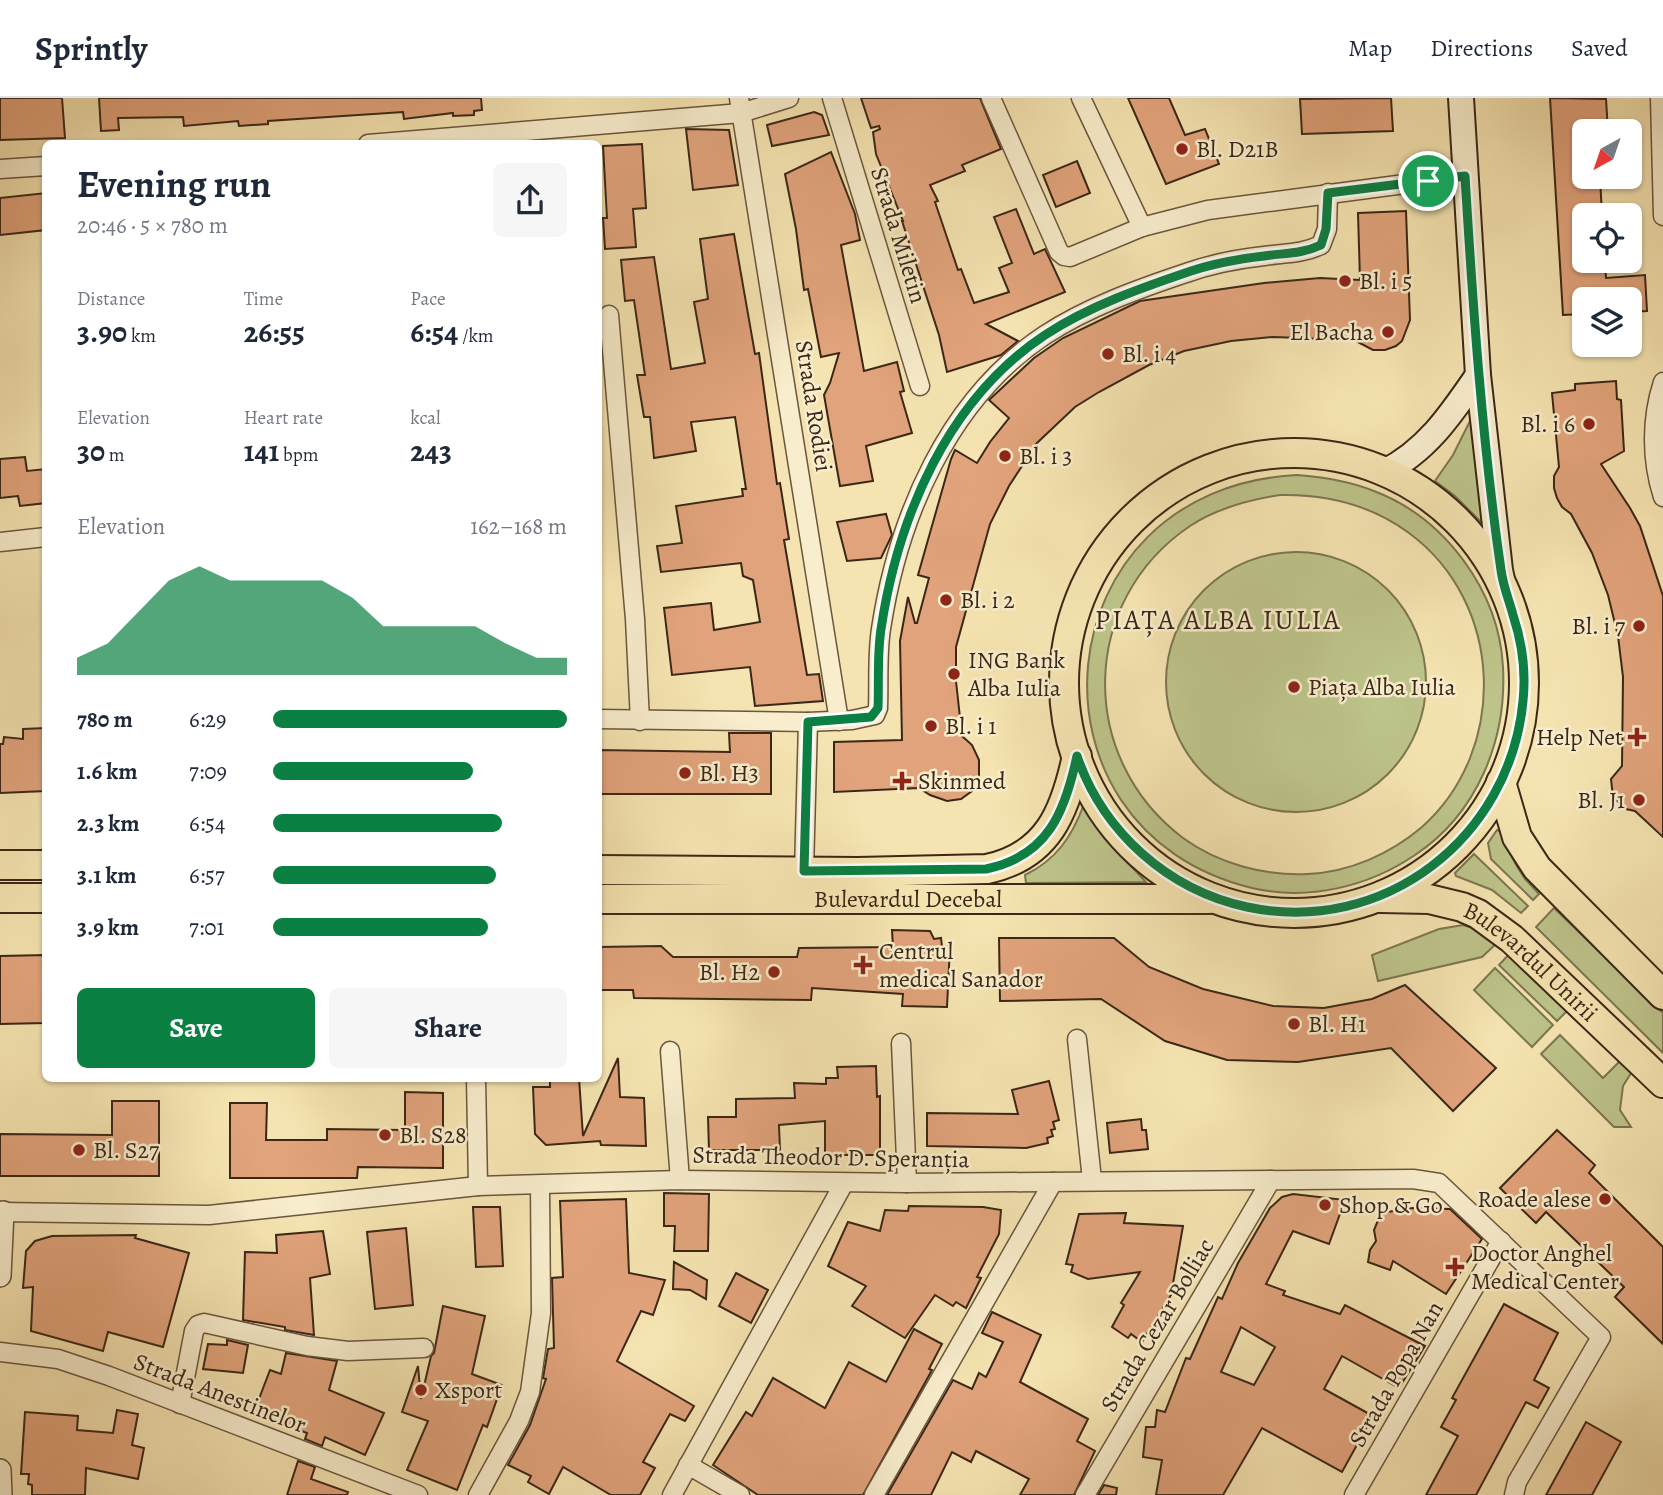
<!DOCTYPE html>
<html lang="en">
<head>
<meta charset="utf-8">
<style>
	body { margin:0; font-family:Alegreya,serif; background:#f6f6f7; color:#1f2937; height:100vh; display:flex; flex-direction:column; font-size:26px; white-space:nowrap }
	* { box-sizing:border-box; margin:0 }
	p { font-size:23px; color:#747a83 }
	.icon { flex:none; width:38px; height:38px; fill:none; stroke:currentColor; stroke-width:2; stroke-linecap:round; stroke-linejoin:round }
	.map { position:relative; flex:1; overflow:hidden }
	.panel { position:absolute; left:42px; top:42px; width:560px; height:942px; display:flex; flex-direction:column; background:#fff; border-radius:10px; box-shadow:0 2px 5px #0004 }
	.panel>* { flex:none }
	.needle { width:46px; rotate:220deg }
	.tools { position:absolute; left:1572px; top:21px; display:grid; gap:14px }
	.tools a { display:grid; place-items:center; width:70px; height:70px; border-radius:10px; background:#fff; box-shadow:0 2px 5px #0004; font-size:35px }
	.pin { position:absolute; display:grid; place-items:center; width:60px; height:60px; color:#fff; margin:-30px; border:4px solid #fff; border-radius:50%; box-shadow:0 2px 7px #0007 }
	.round { display:grid; place-items:center; flex:none; width:74px; height:74px; border-radius:10px; background:#f6f6f7 }
	.summary { display:flex; align-items:center; justify-content:space-between; height:119px; padding:0 35px }
	h1 { font-size:38px; font-weight:700; line-height:52px }
	.stats { display:grid; grid-template-columns:repeat(3,1fr); gap:10px; height:119px; padding:7px 35px }
	.stats div { display:grid; align-content:center }
	.stats b { font-size:30px; font-weight:700 }
	.stats small { font-size:19px; font-weight:400 }
	.stats p { font-size:19px }
	.chart { height:196px; padding:14px 35px }
	.chart p { display:flex; justify-content:space-between }
	.chart svg { width:100%; height:126px; margin-top:7px; fill:#0b8043; opacity:.7 }
	.primary-button { display:flex; gap:14px; margin-top:auto; padding:14px 35px }
	.primary-button a { flex:1; height:80px; border-radius:10px; background:#0b8043; color:#fff; font-size:28px; font-weight:700; line-height:80px; text-align:center }
	.primary-button a+a { background:#f6f6f7; color:#1f2937 }
	ul { padding:0 35px; list-style:none; font-size:23px }
	li { display:grid; grid-template-columns:112px 84px 1fr; align-items:center; height:52px }
	li i { height:18px; border-radius:9px; background:#0b8043 }
	header { display:flex; align-items:center; gap:42px; box-sizing:border-box; height:98px; padding:0 35px; background:#fff; border-bottom:2px solid #e0e1e3 }
	header strong { font-size:33px }
	nav { display:flex; gap:38px; margin-inline-start:auto; font-size:24px }
	.map>svg:first-child { display:block }
</style>
</head>
<body>
<header>
<strong>Sprintly</strong>
<nav><a>Map</a><a>Directions</a><a>Saved</a></nav>
</header>
<div class="map">
<svg width="1663" height="1397" viewBox="0 0 1663 1397">
	<rect width="100%" height="100%" fill="#f5e4b1"/>
	<filter id="stains"><feTurbulence type="fractalNoise" baseFrequency=".00286" numOctaves="4"/><feColorMatrix values="0 0 0 0 .2 0 0 0 0 .09 0 0 0 0 .02 0 0 0 .5 -.17"/></filter>
	<radialGradient id="worn" r=".72"><stop offset=".6" stop-color="#630" stop-opacity="0"/><stop offset="1" stop-color="#630" stop-opacity=".3"/></radialGradient>
	<!-- green -->
	<g fill="#bdc48a" stroke="#7c7650" stroke-width="2" fill-rule="evenodd">
		<path d="M1477,309L1483,426L1455,398L1435,383L1453,357Z"/>
		<path d="M1297,377C1324,379 1349,383 1374,393C1445,420 1499,493 1503,569C1507,642 1477,716 1415,757C1368,789 1308,803 1252,790C1012,732 1040,390 1297,377ZM1280,397C1327,396 1371,407 1409,435C1504,505 1509,651 1422,729C1390,756 1350,774 1308,776C1264,778 1219,766 1183,740C1077,660 1079,503 1190,428C1217,410 1248,402 1280,397Z"/>
		<circle cx="1296" cy="584" r="130"/>
		<path d="M1084,706L1112,748L1146,784L1026,785L1025,777C1056,762 1072,739 1084,706Z"/>
		<path d="M1497,732L1501,734L1516,767L1525,781L1539,796L1533,802L1491,761L1488,745Z"/>
		<path d="M1474,756L1528,808L1521,815L1492,792L1456,778L1455,775Z"/>
		<path d="M1554,810L1663,915V955L1536,829Z"/>
		<path d="M1463,827L1479,832L1498,844L1482,859L1378,883L1372,857L1439,831Z"/>
		<path d="M1513,852L1572,908L1557,923L1499,867Z"/>
		<path d="M1495,870L1553,927L1532,949L1474,892Z"/>
		<path d="M1560,937L1603,980L1622,961L1633,972L1623,988L1620,1012L1631,1029H1614L1541,956Z"/>
	</g>
	<!-- building -->
	<g fill="#e1a37b" stroke="#3b2717" stroke-width="2" fill-rule="evenodd">
		<path d="M0,0H62L65,40L0,42Z"/>
		<path d="M99,0H481L482,12L474,13V17L453,18V15L404,21L403,14L268,23V26L239,28L238,23L184,28L183,19L118,20L119,32L101,33Z"/>
		<path d="M861,0H980L1001,51L962,67L965,73L930,87L938,103L935,104L958,172L961,171L974,205L1009,194L999,170L1012,165L994,119L1016,111L1034,156L1045,151L1065,194L986,226L1018,243L1001,257L947,274L939,237L902,123H903L876,56L873,34L880,31L879,28L871,30Z"/>
		<path d="M1128,0H1169L1185,37L1205,31L1219,66L1166,86Z"/>
		<path d="M1391,0L1393,33L1302,36L1300,1Z"/>
		<path d="M1550,0L1606,1L1608,33H1584V79H1600L1602,117H1584V163H1605L1606,180L1645,177L1647,213L1629,214V201H1584V216L1563,217Z"/>
		<path d="M814,14L822,17L829,37L772,48L767,27Z"/>
		<path d="M686,31L729,32L738,87L693,92Z"/>
		<path d="M642,46L646,110L633,111L636,149L605,151L603,120H607L603,48Z"/>
		<path d="M831,54L855,116L860,142L841,147L864,273L897,264L904,293L900,294L912,335L866,348L873,383L840,388L824,297L830,285L839,255L821,259L808,191L804,192L796,131L785,76Z"/>
		<path d="M1077,63L1090,95L1056,109L1043,77Z"/>
		<path d="M46,95V132L0,137V100Z"/>
		<path d="M1406,113L1410,222L1402,243L1396,248L1385,252H1373L1354,242L1273,239L1231,243L1184,253L1149,267L1099,294L1075,309L1037,345L1009,388L990,426L956,549V583L962,638L972,647L979,662V678L972,693L961,701L947,703L930,697L919,690L834,694V644L902,642L900,543L908,499L915,525H917L929,480L918,477L951,361L955,352L977,365L990,344L1009,320L989,302L1034,260L1063,240L1140,203L1264,185L1320,180L1360,182L1358,115Z"/>
		<path d="M734,136L755,256L759,255L777,386L780,385L789,441L784,442L807,577L819,576L823,603L755,608L750,569L672,577L664,510L711,505L714,532L760,524L753,482L743,478L741,465L661,474L657,448L682,445L676,408L743,398L742,391H746L735,319L691,324L696,353L654,360L650,319H644L637,277H645L634,202L625,203L621,162L654,159L671,271L705,265L694,204L708,201L700,141Z"/>
		<path d="M1616,283L1617,301L1621,302L1624,353L1601,366L1630,410L1640,428L1663,498V739L1635,713L1626,711L1613,699L1611,681L1622,668L1623,579L1618,538L1608,497L1592,455L1571,416L1562,409L1557,400L1554,390V378L1559,369L1552,295L1575,292V286Z"/>
		<path d="M25,359L27,373L46,371V405L20,408L18,398L0,400V361Z"/>
		<path d="M886,416L892,437L881,460L847,463L837,424Z"/>
		<path d="M46,630V693L0,695V646H3L4,639L23,641V631Z"/>
		<path d="M729,635H771V696H598V652L730,654Z"/>
		<path d="M892,832L930,833L934,841L941,840L942,849L950,848L947,909L902,908L903,896L812,890L811,902L634,900L633,892H598V849L661,848L673,859H797L799,850L893,849Z"/>
		<path d="M999,840H1114L1149,869L1203,891L1273,908L1324,910L1372,901L1405,887L1496,970L1453,1013L1391,950L1298,964L1227,962L1165,943L1101,901L1000,903Z"/>
		<path d="M46,857V925L0,926V858Z"/>
		<path d="M618,960L620,999L644,1000L646,1048L601,1047L600,1043L546,1047L535,1036L533,989H550V980H579L583,1038Z"/>
		<path d="M876,968L877,999L880,998V1057H825V1023L779,1027L780,1052H709L708,1019H736V1001L795,1000L794,985L826,986V980H838L837,969Z"/>
		<path d="M1049,983L1059,1022L1053,1024L1055,1031L1051,1032L1053,1038L1047,1040L1048,1045L1026,1050L927,1048V1015L1018,1016L1012,992Z"/>
		<path d="M405,994L443,995V1070L358,1069L357,1080H230V1005H267L266,1042H327V1031L405,1032Z"/>
		<path d="M112,1003H159V1078H0V1036L112,1037Z"/>
		<path d="M1141,1021L1142,1032H1146L1148,1051L1110,1055L1107,1025Z"/>
		<path d="M1557,1032L1595,1067L1589,1075L1663,1149V1246L1615,1199L1624,1189L1546,1114L1536,1125L1500,1090Z"/>
		<path d="M664,1095L709,1096L708,1153H674L675,1128H664Z"/>
		<path d="M1293,1096L1345,1102L1329,1146L1293,1133L1266,1186L1285,1193L1283,1197L1340,1216L1345,1207L1425,1248L1399,1290L1342,1258L1324,1291L1373,1318L1342,1374L1262,1330L1223,1397H1156L1162,1362L1143,1359L1146,1329H1155L1157,1312L1165,1314L1186,1260L1190,1261L1218,1199L1222,1201L1238,1165L1270,1110L1282,1099ZM1241,1229L1275,1249L1254,1287L1221,1274Z"/>
		<path d="M626,1101L629,1175L665,1182L653,1217L641,1213L617,1263L694,1308L685,1323L670,1316L643,1364L655,1370L640,1397H611L563,1369L549,1396L528,1384L531,1378L508,1367L530,1327L546,1281L543,1280L548,1251L554,1250L552,1180L563,1179L560,1103Z"/>
		<path d="M909,1108L983,1109L1001,1112L999,1136L977,1179L981,1180L966,1210L956,1204L953,1208L935,1197L905,1240L852,1208L866,1188L828,1168L848,1124L880,1133L885,1112L908,1113Z"/>
		<path d="M473,1109H500L503,1168L476,1169Z"/>
		<path d="M1413,1110L1450,1111L1482,1141L1446,1196L1393,1163L1390,1172L1368,1164L1370,1152L1376,1143L1374,1132L1381,1115Z"/>
		<path d="M1126,1115L1124,1125L1183,1128L1171,1197L1142,1244L1131,1236L1128,1240L1112,1229L1124,1207L1121,1205L1140,1174L1088,1181L1071,1174L1073,1167L1066,1166L1079,1116Z"/>
		<path d="M406,1130L413,1207L375,1211L367,1134Z"/>
		<path d="M323,1133L330,1176L310,1180L314,1237L285,1232V1229L243,1222L245,1154L277,1155L276,1137Z"/>
		<path d="M136,1137L135,1140L189,1155L163,1249L108,1234L103,1253L31,1233L33,1189L23,1190L26,1153L35,1143L52,1138Z"/>
		<path d="M674,1164L707,1182L706,1201L690,1192L673,1191Z"/>
		<path d="M736,1175L768,1192L751,1225L719,1208Z"/>
		<path d="M1504,1206L1558,1235L1534,1282L1549,1290L1538,1310L1526,1304L1476,1397H1426L1458,1338L1441,1329L1456,1302L1452,1300Z"/>
		<path d="M443,1208L485,1218L472,1276L502,1287L487,1329L483,1327L457,1392L407,1372L428,1323L402,1314L418,1268L421,1301L431,1258L434,1255Z"/>
		<path d="M992,1214L1041,1237L1020,1284L1088,1321L1077,1343L1095,1353L1074,1397H1020L1029,1381L976,1353L971,1364L952,1354L931,1397H887L953,1282L972,1291L979,1275L986,1279L1003,1244L982,1235Z"/>
		<path d="M914,1231L942,1246L929,1271L932,1272L863,1397H758L713,1367L746,1314L752,1318L773,1280L825,1310L849,1264L886,1284Z"/>
		<path d="M227,1242L248,1247L243,1275L203,1271L208,1246L227,1247Z"/>
		<path d="M286,1255L337,1263L329,1292L384,1315L365,1357L325,1339L322,1348L305,1341L307,1335L254,1314L270,1272L281,1276Z"/>
		<path d="M117,1312L138,1316L132,1347L144,1350L138,1381L86,1370L85,1397H32V1387L28,1386L29,1376H21L25,1314L78,1318L77,1332L113,1335Z"/>
		<path d="M1586,1324L1621,1344L1592,1397H1546Z"/>
		<path d="M298,1363L315,1369L311,1381L348,1394L347,1397H287Z"/>
		<path d="M1104,1387L1117,1390L1116,1397H1098Z"/>
	</g>
	<g fill="none" stroke-linecap="round" stroke-linejoin="round">
		<defs>
			<g id="minor">
				<path d="M739,0L839,623"/>
				<path d="M832,0L920,288"/>
				<path d="M991,0L1059,154L1064,158L1070,159L1142,129L1208,112L1465,78"/>
				<path d="M1081,0L1142,129"/>
				<path d="M1660,0L1663,118"/>
				<path d="M368,46L741,15L789,0"/>
				<path d="M0,71L46,68"/>
				<path d="M609,217L635,521L640,623"/>
				<path d="M1663,284C1651,321 1651,362 1663,399"/>
				<path d="M0,444L46,439"/>
				<path d="M598,621L808,624L852,622L875,617L878,610C879,584 877,557 881,531C898,419 948,301 1045,237C1088,209 1138,191 1186,175C1211,166 1237,161 1264,158C1284,155 1302,156 1321,147L1327,131L1328,95"/>
				<path d="M804,773L808,624"/>
				<path d="M1077,941L1092,1082"/>
				<path d="M901,945L907,1085"/>
				<path d="M670,953L680,1082"/>
				<path d="M476,980L478,1088"/>
				<path d="M0,1114L209,1117L478,1088L680,1082L907,1085L1413,1081L1439,1085L1601,1239L1517,1384L1514,1397"/>
				<path d="M0,1254L58,1261L109,1278L418,1397"/>
				<path d="M180,1306L194,1233L198,1227L204,1225L307,1248L348,1253L424,1250"/>
				<path d="M688,1367L740,1397"/>
				<path d="M478,1397L519,1323L530,1294L541,1215L540,1087"/>
				<path d="M672,1397L844,1085"/>
				<path d="M874,1397L1053,1084"/>
				<path d="M1085,1397L1271,1082"/>
				<path d="M1354,1397L1501,1143"/>
			</g>
			<g id="tertiary">
				<path d="M0,1178L3,1114"/>
				<path d="M0,1372L1,1397"/>
			</g>
			<g id="secondary">
				<path d="M1461,0L1478,277L1500,472L1505,496"/>
				<path d="M1384,374C1427,353 1452,315 1478,277"/>
			</g>
			<g id="primary">
				<circle cx="1294" cy="585" r="230"/>
				<path d="M1501,684L1517,739L1537,770L1663,897"/>
				<path d="M0,767H46"/>
				<path d="M598,772L858,774L987,771C1048,758 1065,714 1077,658"/>
				<path d="M0,800H46"/>
				<path id="s1" d="M1381,800L1429,801L1462,809L1478,816L1512,841L1663,985"/>
				<path id="s2" d="M598,801H1209"/>
			</g>
		</defs>
		<!-- minor casing -->
		<use href="#minor" stroke="#6a563e" stroke-width="21"/>
		<!-- tertiary casing -->
		<use href="#tertiary" stroke="#6a563e" stroke-width="24"/>
		<!-- secondary casing -->
		<use href="#secondary" stroke="#3b2717" stroke-width="28"/>
		<!-- primary casing -->
		<use href="#primary" stroke="#3b2717" stroke-width="32"/>
		<!-- minor -->
		<use href="#minor" stroke="#f8edcc" stroke-width="18"/>
		<!-- tertiary -->
		<use href="#tertiary" stroke="#f8edcc" stroke-width="21"/>
		<!-- secondary -->
		<use href="#secondary" stroke="#f8edcc" stroke-width="24"/>
		<!-- primary -->
		<use href="#primary" stroke="#f5e4b1" stroke-width="28"/>
	</g>
	<g fill="none" stroke-linecap="round" stroke-linejoin="round">
		<defs>
			<path id="route" d="M1465,78C1473,210 1482,342 1501,472C1503,488 1509,502 1513,517C1522,544 1526,574 1523,603C1510,740 1384,838 1247,809C1168,792 1103,734 1077,658C1065,714 1048,758 986,771L804,773L808,624L871,619L878,610C879,584 877,557 881,531C898,418 948,301 1045,237C1089,208 1141,190 1191,173C1215,165 1239,161 1264,158C1284,155 1302,156 1321,147L1326,131L1328,95Z"/>
		</defs>
		<!-- route casing -->
		<use href="#route" stroke="#fff" stroke-width="14"/>
		<!-- route -->
		<use href="#route" stroke="#0b8043" stroke-width="9"/>
	</g>
	<!-- markers -->
	<g fill="#8f2418" stroke="#f8edcc" stroke-width="2.5">
		<circle cx="1182" cy="51" r="7"/>
		<circle cx="1345" cy="183" r="7"/>
		<circle cx="1388" cy="234" r="7"/>
		<circle cx="1108" cy="256" r="7"/>
		<circle cx="1589" cy="326" r="7"/>
		<circle cx="1005" cy="358" r="7"/>
		<circle cx="946" cy="502" r="7"/>
		<circle cx="1639" cy="528" r="7"/>
		<circle cx="954" cy="576" r="7"/>
		<circle cx="1294" cy="589" r="7"/>
		<circle cx="931" cy="628" r="7"/>
		<path d="M1633.5 628.5h7v7h7v7h-7v7h-7v-7h-7v-7h7z"/>
		<circle cx="685" cy="675" r="7"/>
		<path d="M898.5 672.5h7v7h7v7h-7v7h-7v-7h-7v-7h7z"/>
		<circle cx="1639" cy="702" r="7"/>
		<path d="M859.5 856.5h7v7h7v7h-7v7h-7v-7h-7v-7h7z"/>
		<circle cx="774" cy="874" r="7"/>
		<circle cx="1294" cy="926" r="7"/>
		<circle cx="385" cy="1037" r="7"/>
		<circle cx="79" cy="1052" r="7"/>
		<circle cx="1605" cy="1101" r="7"/>
		<circle cx="1325" cy="1107" r="7"/>
		<path d="M1451.5 1158.5h7v7h7v7h-7v7h-7v-7h-7v-7h7z"/>
		<circle cx="421" cy="1292" r="7"/>
	</g>
	<g text-anchor="middle" dominant-baseline="central" stroke-width="5" stroke-linejoin="round" paint-order="stroke">
		<!-- poi labels -->
		<g font-size="24" fill="#3b2717" stroke="#f8edcc" text-anchor="start">
			<text x="1196" y="51">Bl. D21B</text>
			<text x="1359" y="183">Bl. i 5</text>
			<text x="1374" y="234" text-anchor="end">El Bacha</text>
			<text x="1122" y="256">Bl. i 4</text>
			<text x="1575" y="326" text-anchor="end">Bl. i 6</text>
			<text x="1019" y="358">Bl. i 3</text>
			<text x="960" y="502">Bl. i 2</text>
			<text x="1625" y="528" text-anchor="end">Bl. i 7</text>
			<text x="968" y="562">ING Bank<tspan x="968" dy="28">Alba Iulia</tspan></text>
			<text x="1308" y="589">Piața Alba Iulia</text>
			<text x="945" y="628">Bl. i 1</text>
			<text x="1623" y="639" text-anchor="end">Help Net</text>
			<text x="699" y="675">Bl. H3</text>
			<text x="918" y="683">Skinmed</text>
			<text x="1625" y="702" text-anchor="end">Bl. J1</text>
			<text x="879" y="853">Centrul<tspan x="879" dy="28">medical Sanador</tspan></text>
			<text x="760" y="874" text-anchor="end">Bl. H2</text>
			<text x="1308" y="926">Bl. H1</text>
			<text x="399" y="1037">Bl. S28</text>
			<text x="93" y="1052">Bl. S27</text>
			<text x="1591" y="1101" text-anchor="end">Roade alese</text>
			<text x="1339" y="1107">Shop &amp; Go</text>
			<text x="1471" y="1155">Doctor Anghel<tspan x="1471" dy="28">Medical Center</tspan></text>
			<text x="435" y="1292">Xsport</text>
		</g>
		<!-- street labels -->
		<g font-size="24" fill="#3b2717" stroke="#f8edcc">
			<text transform="translate(899 137) rotate(73)">Strada Miletin</text>
			<text transform="translate(814 308) rotate(81)">Strada Rodiei</text>
			<text stroke="none"><textPath href="#s2" startOffset="310">Bulevardul Decebal</textPath></text>
			<text stroke="none"><textPath href="#s1" startOffset="170">Bulevardul Unirii</textPath></text>
			<text transform="translate(831 1059) rotate(1)">Strada Theodor D. Speranția</text>
			<text transform="translate(1157 1227) rotate(-59)">Strada Cezar Bolliac</text>
			<text transform="translate(1396 1276) rotate(-60)">Strada Popa Nan</text>
			<text transform="translate(220 1295) rotate(21)">Strada Anestinelor</text>
		</g>
		<!-- quarter labels -->
		<g font-size="28" letter-spacing="2" fill="#3b2717" stroke="#f8edcc">
			<text x="1218" y="522">PIAȚA ALBA IULIA</text>
		</g>
	</g>
	<rect width="100%" height="100%" filter="url(#stains)"/>
	<rect width="100%" height="100%" fill="url(#worn)"/>
</svg>
<div class="tools">
<a><svg class="needle" viewBox="-14 -14 28 28"><path d="M0-13l5 13h-10z" fill="#e53935"/><path d="M0 13l5-13h-10z" fill="#747a83"/></svg></a>
<a><svg class="icon" aria-label="locate" viewBox="0 0 24 24"><circle cx="12" cy="12" r="6"/><path d="M12 2v4M12 18v4M2 12h4M18 12h4"/></svg></a>
<a><svg class="icon" aria-label="layers" viewBox="0 0 24 24"><path d="M12 4l9 5-9 5-9-5zM3 14l9 5 9-5"/></svg></a>
</div>
<div class="pin" style="left:1428px;top:83px;background:#1e9e55"><svg class="icon" aria-label="arrive" viewBox="0 0 24 24"><path d="M6 21V4h12l-3 4 3 4H6"/></svg></div>
<section class="panel">
<div class="summary"><div><h1>Evening run</h1><p>20:46 · 5 × 780 m</p></div><a class="round"><svg class="icon" aria-label="share" viewBox="0 0 24 24"><path d="M12 15V3M7 8l5-5 5 5M5 13v7h14v-7"/></svg></a></div>
<div class="stats">
<div><p>Distance</p><b>3.90<small> km</small></b></div>
<div><p>Time</p><b>26:55</b></div>
<div><p>Pace</p><b>6:54<small> /km</small></b></div>
</div>
<div class="stats">
<div><p>Elevation</p><b>30<small> m</small></b></div>
<div><p>Heart rate</p><b>141<small> bpm</small></b></div>
<div><p>kcal</p><b>243</b></div>
</div>
<div class="chart"><p><span>Elevation</span>162–168 m</p>
<svg viewBox="0 0 160 44" preserveAspectRatio="none"><path d="M0 44V38L10 33L20 22L30 11L40 6L50 11L60 11L70 11L80 11L90 17L100 27L110 27L120 27L130 27L140 33L150 38L160 38V44z"/></svg>
</div>
<ul>
<li><b>780 m</b>6:29<i style="width:100%"></i></li>
<li><b>1.6 km</b>7:09<i style="width:68%"></i></li>
<li><b>2.3 km</b>6:54<i style="width:78%"></i></li>
<li><b>3.1 km</b>6:57<i style="width:76%"></i></li>
<li><b>3.9 km</b>7:01<i style="width:73%"></i></li>
</ul>
<div class="primary-button"><a>Save</a><a>Share</a></div>
</section>
</div>
</body>
</html>
